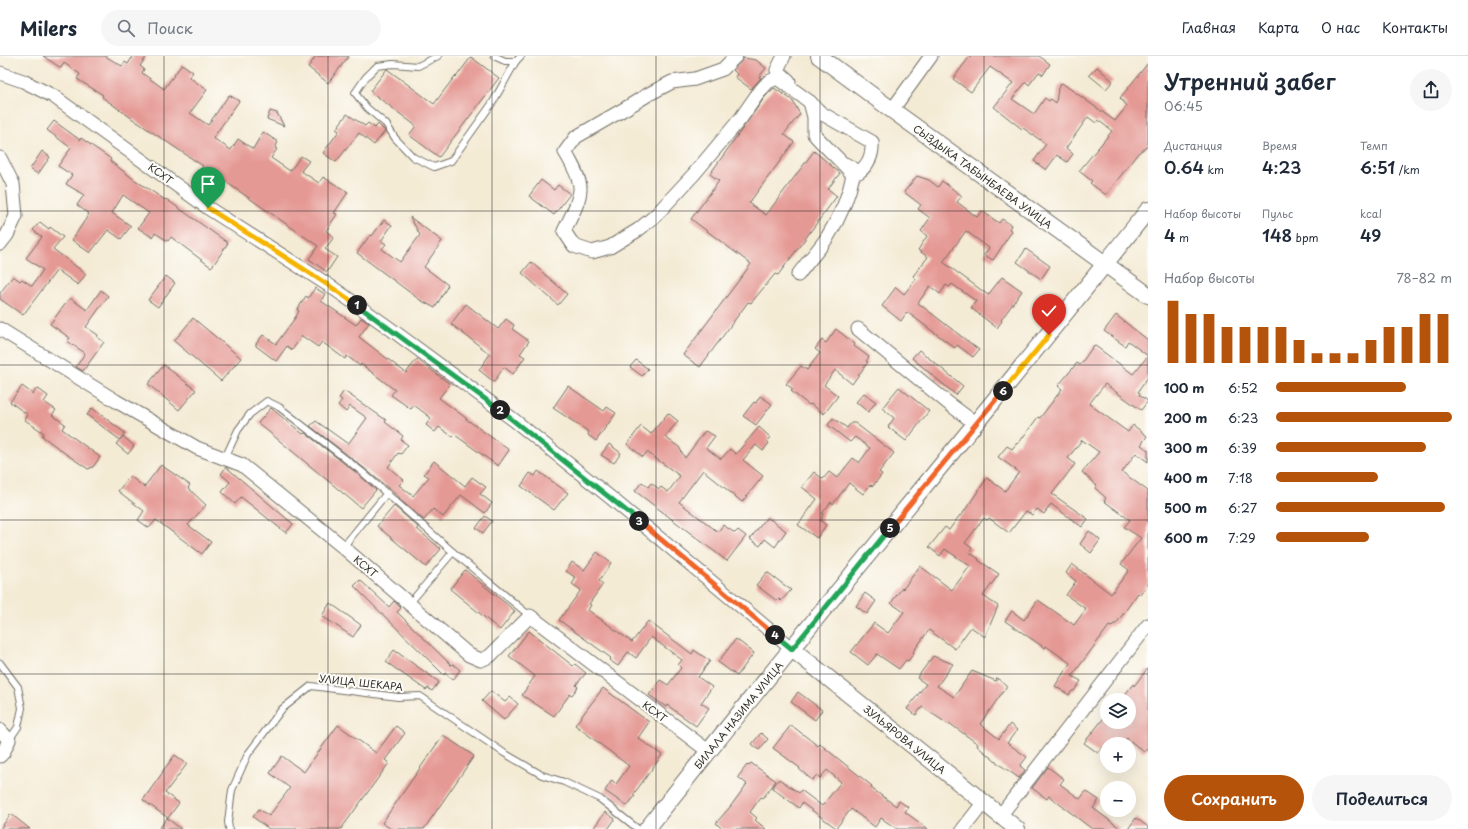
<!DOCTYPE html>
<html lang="ru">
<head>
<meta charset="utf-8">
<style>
	body { margin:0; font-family:"Playpen Sans",sans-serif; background:#f6f6f7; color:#1f2937; height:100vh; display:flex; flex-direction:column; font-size:15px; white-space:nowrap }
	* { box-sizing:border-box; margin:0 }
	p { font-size:13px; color:#747a83 }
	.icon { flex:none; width:22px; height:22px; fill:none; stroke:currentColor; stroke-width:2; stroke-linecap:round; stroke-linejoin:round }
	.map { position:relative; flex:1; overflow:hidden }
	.details { display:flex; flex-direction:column; background:#fff; width:320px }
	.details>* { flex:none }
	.buttons { position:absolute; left:1100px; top:637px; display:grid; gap:8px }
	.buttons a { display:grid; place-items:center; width:36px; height:36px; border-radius:50%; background:#fff; box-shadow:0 4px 16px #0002; font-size:20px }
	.pin { position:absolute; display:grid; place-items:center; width:34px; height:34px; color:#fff; margin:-41px -17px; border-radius:50% 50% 50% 0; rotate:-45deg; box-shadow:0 0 4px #0007 }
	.pin .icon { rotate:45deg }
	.km { position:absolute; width:20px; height:20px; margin:-10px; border-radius:50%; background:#222; color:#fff; font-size:11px; line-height:20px; text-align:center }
	.round { display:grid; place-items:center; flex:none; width:42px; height:42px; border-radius:21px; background:#f6f6f7 }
	.summary { display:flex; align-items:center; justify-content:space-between; height:68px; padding:0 16px }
	h1 { font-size:22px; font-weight:600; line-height:30px }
	.figures { display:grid; grid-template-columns:repeat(3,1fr); gap:6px; height:68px; padding:4px 16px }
	.figures div { display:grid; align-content:center }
	.figures b { font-size:17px; font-weight:600 }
	.figures small { font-size:11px; font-weight:400 }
	.figures p { font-size:11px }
	.chart { height:112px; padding:8px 16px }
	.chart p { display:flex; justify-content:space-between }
	.chart svg { width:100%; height:72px; margin-top:4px; stroke:#b45309; stroke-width:6 }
	.action { display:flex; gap:8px; margin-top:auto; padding:8px 16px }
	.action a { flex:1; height:46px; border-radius:24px; background:#b45309; color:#fff; font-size:16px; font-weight:600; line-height:46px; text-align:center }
	.action a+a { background:#f6f6f7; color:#1f2937 }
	ul { padding:0 16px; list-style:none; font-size:13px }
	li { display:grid; grid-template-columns:64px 48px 1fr; align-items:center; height:30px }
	li i { height:10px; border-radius:5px; background:#b45309 }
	header { display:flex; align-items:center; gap:24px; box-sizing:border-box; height:56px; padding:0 20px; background:#fff; border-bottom:1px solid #e0e1e3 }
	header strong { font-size:19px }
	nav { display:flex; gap:22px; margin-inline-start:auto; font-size:14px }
	.search { width:280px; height:36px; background:#f6f6f7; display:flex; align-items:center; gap:10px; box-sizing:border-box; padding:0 14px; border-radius:22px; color:#747a83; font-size:15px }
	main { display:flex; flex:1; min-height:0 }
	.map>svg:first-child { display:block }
</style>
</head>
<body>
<header>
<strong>Milers</strong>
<div class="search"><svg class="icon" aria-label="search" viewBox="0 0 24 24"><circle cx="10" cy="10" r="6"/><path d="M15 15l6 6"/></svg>Поиск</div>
<nav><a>Главная</a><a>Карта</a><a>О нас</a><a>Контакты</a></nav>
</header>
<main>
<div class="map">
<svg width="1148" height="773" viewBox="0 0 1148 773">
	<rect width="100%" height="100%" fill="#fdfcf7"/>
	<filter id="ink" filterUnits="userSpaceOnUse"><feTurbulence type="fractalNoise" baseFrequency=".025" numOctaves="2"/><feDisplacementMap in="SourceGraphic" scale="8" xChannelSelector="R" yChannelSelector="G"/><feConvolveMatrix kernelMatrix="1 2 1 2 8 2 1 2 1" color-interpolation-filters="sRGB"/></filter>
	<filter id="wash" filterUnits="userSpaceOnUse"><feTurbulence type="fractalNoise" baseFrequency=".012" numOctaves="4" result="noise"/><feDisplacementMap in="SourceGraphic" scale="16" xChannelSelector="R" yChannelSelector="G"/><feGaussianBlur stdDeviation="0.9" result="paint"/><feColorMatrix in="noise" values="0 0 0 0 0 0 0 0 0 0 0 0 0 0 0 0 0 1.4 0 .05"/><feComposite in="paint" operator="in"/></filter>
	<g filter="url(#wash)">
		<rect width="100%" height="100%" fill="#f4ebd5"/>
		<g id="blocks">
			<!-- building -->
			<g fill="#e59994">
				<path d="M43,0H105L122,10L125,6L128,8L133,0H147L140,10L144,13L142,17L164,33L182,8L193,16L189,21L207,34L190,57L208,69L229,39L239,45L213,82L231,94L238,83L253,93L263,76L278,86L275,92L277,93L271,102L290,115L301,100L309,105L301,115L319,127L323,121L348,136L334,157L337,158L326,175L334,181L325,193L337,201L327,216L309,203L318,190L213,117L206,126L196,119L203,110L137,66L102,41L103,39L77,23L80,18L64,7L61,12Z"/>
				<path d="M316,0H349L328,27L308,11Z"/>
				<path d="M970,0H1039L1050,8L1043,19L1039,16L1029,29L1026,26L1012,43L1034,58L1045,42L1049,45L1051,43L1056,47L1058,32L1062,27L1115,65L1127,50L1120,42L1148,7V90L1138,97L1106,139L1090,127L1092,125L1079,115L1112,75L1098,64L1096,67L1088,61L1066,92L1073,98L1067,106L1057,99L1046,114L1034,105L1046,88L1023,72L1022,73L994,51L1013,27L990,11L971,36L953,23Z"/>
				<path d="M471,1L499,22L439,101L409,79L416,70L370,35L387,13L434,48L455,20L456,21Z"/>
				<path d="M744,2L756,4L766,12L759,21L761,22L751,33L735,21L737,18L733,14Z"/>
				<path d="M1097,11L1113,25L1106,33L1089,19Z"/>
				<path d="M774,32L792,44L800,58L784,78L794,86L749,147L766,159L814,95L840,117L828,133L837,140L778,219L775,218L751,247L748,246L700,311L683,299L751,208L691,163L719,125L710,118L765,41Z"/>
				<path d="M270,55L277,57L284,70L267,63Z"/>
				<path d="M347,58L365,70L368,67L375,72L378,68L385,75L374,89L359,77L336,106L323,97L339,75L336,73Z"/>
				<path d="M54,65L80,84L81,82L111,103L110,105L135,124L165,144L166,143L228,187L214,208L211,211L171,181L168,185L155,177L152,181L138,172L149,157L123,139L112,157L131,170L121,183L108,174L90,197L72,184L89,158L77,149L84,139L66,128L72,119L58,110L71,92L47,74Z"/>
				<path d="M42,95L50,101L38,118L30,113Z"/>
				<path d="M917,120L929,124L938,131L942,125L962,140L957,146L977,161L982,155L999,167L1002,163L1011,169L1009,173L1012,175L993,204L984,199L989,192L966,175L943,206L988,239L1002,221L1022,235L1001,264L1002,265L997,272L971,252L976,245L952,228L949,231L946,229L940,238L930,230L918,247L979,294L973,301L957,289L955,292L907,256L901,265L882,250L896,231L904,238L916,223L913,220L928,201L918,194L927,180L921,175L930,162L918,153L921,149L904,136Z"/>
				<path d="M541,124L554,134L558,129L570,138L554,159L529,140Z"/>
				<path d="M410,161L442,185L424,211L448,229L435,252L420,244L357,197L370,179L372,180L384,164L392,169L381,185L386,188L382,193L400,206L420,179Z"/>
				<path d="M40,166L49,173L50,171L63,181L53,193L86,218L78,229L57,214L23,259L0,243V237L13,220L20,225L22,223L32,230L43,214L26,202L42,181L33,174Z"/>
				<path d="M1026,193L1050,210L1041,223L1017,206Z"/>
				<path d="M531,206L567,238L558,249L522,217Z"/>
				<path d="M166,220L175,227L158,251L148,244Z"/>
				<path d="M315,232L325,238L321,245L356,269L361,262L369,267L359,281L406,317L417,303L450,328L439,342L466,362V363L509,394L498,410L455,379L453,381L439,371L435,376L426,369L431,362L414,349L411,353L391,339L395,334L361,308L360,310L347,300L345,303L322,286L318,291L302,280L292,294L287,290L276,305L256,290V288L263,279L276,288L295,262L299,255L297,254L306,240L308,242Z"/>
				<path d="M101,234L108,240L86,271L98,279L97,281L104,286L83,315L76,311L85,297L67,285L70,282L50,268L70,242L87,254Z"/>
				<path d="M466,248L498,273L506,263L514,269L512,273L529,285L520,298L525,301L513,318L504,311L494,326L479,314L490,298L451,268Z"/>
				<path d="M1116,259L1148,284V321L1138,336L1140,337L1139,339L1148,345L1141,354L1105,328L1089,348L1128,376L1133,369L1147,380L1141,389L1148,394V406L1136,397L1122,416L1148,435V528L1140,539L1138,537L1116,568H1114L1111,571L1109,570L1072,620L1081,625L1074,635H1072L1069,639L1055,630L1070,607L1046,590L1045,592L1005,565L1012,555L1024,564L1038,544L1074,569L1086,553L1066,539L1076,525L1066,517L1072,508L1111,538L1129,514L1121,508L1141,482L1124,471L1130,464L1104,445L1106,442L1095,432L1097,430L1082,416L1099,396L1082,384L1068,402L1075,408L1052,438L1088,463L1082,471L1051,448L1044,458L1037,453L1032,459L1026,455L1009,477L989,462L987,464L984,462L965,487L972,492L969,496L979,503L978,504L999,518L983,540L998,550L985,581L971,571L955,593L929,574L913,596L914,597L908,605L906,604L899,613L877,598L868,609L851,596L874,567L888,577L904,556L891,547L902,532L903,533L920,510L952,534L970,510L945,493L940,500L929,491L945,471L949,474L960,459L961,460L987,422L1005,435L1019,416L998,401L1007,390L1012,393L1017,387L1018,388L1038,361L1040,362L1062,333L1058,330L1077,307L1080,309L1094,289L1133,318L1148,300L1128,285L1125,290L1104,275Z"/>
				<path d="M193,262L241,302L221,325L174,285Z"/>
				<path d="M836,273L855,288L854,290L869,301L866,305L868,306L852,328L835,314L824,329L838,340L824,358L811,348L809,349L791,335L793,333L786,328L801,310L807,314L820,297L815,293L822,284L826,287Z"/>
				<path d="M919,294L963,330L956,339L912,302Z"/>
				<path d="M636,304L648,313L642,320L630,311Z"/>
				<path d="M164,309L196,334L179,354L148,328Z"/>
				<path d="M22,330L33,338L37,332L48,340L44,346L56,354L52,359L65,368L62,373L100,401L93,411L88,413L66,398L42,380L44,377L25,364L28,359L10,346Z"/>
				<path d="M568,330L604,355L607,351L616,357L596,385L588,379L589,376L553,352Z"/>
				<path d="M899,331L929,355L906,385L888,371L894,362L882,352Z"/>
				<path d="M344,335L386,364L385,366L403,380L401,384L408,389L401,398L398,397L388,411L404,424L399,429L413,440L429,421L424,418L434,405L465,430L472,421L486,431L480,438L492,447L485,457L461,439L443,461L433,453L424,464L399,443L400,442L364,412L310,370L316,365L348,388L367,362L350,350L346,356L338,349L342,344L339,342Z"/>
				<path d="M864,337L876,346L868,356L856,346Z"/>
				<path d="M760,340L772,348L756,369L743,360L754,346L756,347Z"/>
				<path d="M92,352L125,377L120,384L87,359Z"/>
				<path d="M271,352L303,378L305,377L358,418L376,434L361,452L258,367Z"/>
				<path d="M668,357L678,365L665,381L679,391L685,402L705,375L715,380L706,392L721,403L730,393L736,398L759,371L770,381L767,385L769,387L763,395L756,389L743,404L763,420L742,446L703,414L679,446L718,476L723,469L735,477L738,474L746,480L727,505L635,435L642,426L648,431L651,427L659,433L661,431L668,436L680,420L647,396L643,401L627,388L641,370L651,378Z"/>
				<path d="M833,362L847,372L851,367H855L894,397L879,416L882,418L873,430L870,429L863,438L849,427L833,448L831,446L823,456L821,465L826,469L817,482L798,469L817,443L802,431L814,416L823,423L829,416L837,422L853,402L859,407L870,392L855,381L850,386L828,369Z"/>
				<path d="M123,380L134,390L128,398L116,388Z"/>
				<path d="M609,388L621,397L614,407L601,399Z"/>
				<path d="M161,409L190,429L188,432L206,449L188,469L211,486L202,498L156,464L149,472L138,464L144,455L118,435L130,420L144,431Z"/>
				<path d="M226,411L293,468L286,477L241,441L235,448L222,436L230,426L221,418Z"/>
				<path d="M538,415L568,437L554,454L521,430L530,417L535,420Z"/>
				<path d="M394,450L418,471L417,473L441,493L426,511L377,470Z"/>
				<path d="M485,460L492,465L483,477L476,472Z"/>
				<path d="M767,461L786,475L775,491L765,483L760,490L750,483Z"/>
				<path d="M1089,475L1100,484L1091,497L1080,488Z"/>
				<path d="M597,496L611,507L599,525L603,528L589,548L591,549L588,554L632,586L648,565L692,598L694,594L710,605L698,621L712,631L701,647L709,652L696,670L667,649L666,651L649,639L660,624L668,629L681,612L678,609L682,604L651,581L636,602L628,596L618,610L609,604L611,602L559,564L581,534L572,528L576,522L566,515L572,506L584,514Z"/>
				<path d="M465,514L515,555L500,574L450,533Z"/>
				<path d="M767,516L791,534L781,545L779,543L777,545L756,529Z"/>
				<path d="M360,524L389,551L394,545L401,552L397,556L451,609L453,608L460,614L453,624L445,617L444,619L354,530Z"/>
				<path d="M865,537L876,545L867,558L856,550Z"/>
				<path d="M330,547L361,569L353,581L322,560Z"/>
				<path d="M529,575L573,610L575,608L586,617L576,629L578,631L572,639L570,638L554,660L522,639L535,620L509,600Z"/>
				<path d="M736,583L754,597L737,620L718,606Z"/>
				<path d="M394,594L439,626L432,635L428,632L426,634L386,606Z"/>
				<path d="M933,600L953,608L937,630L954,641L972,615L996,625L997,622L1007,630L980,668L999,683L1010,668L1017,674L1007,687L1027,701L1020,710L1025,714L1019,722L996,706L977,690L978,688L949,667L948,668L922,651L916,659L907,653L926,628L917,622Z"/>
				<path d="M1148,612V692L1144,696L1127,682L1122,688H1107L1104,693L1102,691L1098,697L1084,687L1107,658V666H1129V644H1121L1133,628L1134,630Z"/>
				<path d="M603,632L649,666L638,682L662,699L633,739L635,740L627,750L605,735L612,724L616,728L629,710L575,669Z"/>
				<path d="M491,635L505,646L510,641L518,648L504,664L482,645Z"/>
				<path d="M798,636L822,654L815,664L791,646Z"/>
				<path d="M338,669L376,697L396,670L405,677L385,704L389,707L341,773H269L253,761L259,753L269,760L290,732L270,717L282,700L304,716Z"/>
				<path d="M791,669L818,690L820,688L872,730L871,732L896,750L899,745L908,751L905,756L928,773H897L881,762L875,771L851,753L836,772L802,747L799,752L772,732L779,723L799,737L801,734L822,750L841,726L827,714L820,722L817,719L812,724L799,713L800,712L773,692Z"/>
				<path d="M761,677L768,683L759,694L752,688Z"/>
				<path d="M443,679L474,700L424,773H391L382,767Z"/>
				<path d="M175,699L187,708L165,737L179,747L168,762L143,744L163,716H162Z"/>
				<path d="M751,707L776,725L763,742L761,741L750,756L757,762L755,764L766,773H722L716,767L730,751L747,728L738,721L747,709L748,710Z"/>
				<path d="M1048,711L1064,723L1060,728L1080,743L1086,735L1099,744L1093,752L1121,773H1092L1049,740L1047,743L1032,732Z"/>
				<path d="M605,756L615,763L608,773H593Z"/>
				<path d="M11,758L30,773H0Z"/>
				<path d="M167,762L181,773H159Z"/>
				<path d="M1136,762L1148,771V773H1128Z"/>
			</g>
		</g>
	</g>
	<g filter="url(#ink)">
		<use href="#blocks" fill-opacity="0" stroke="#716e66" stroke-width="1"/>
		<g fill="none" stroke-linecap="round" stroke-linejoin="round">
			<defs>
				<g id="service">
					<path d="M438,0L418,10L393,8L377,10L366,21L355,37L367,52L386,68L395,82L413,101L434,111L451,105L493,46L516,5L521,0"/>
					<path d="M494,0L505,5H516"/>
					<path d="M225,402L238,374L250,358L267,345L279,351L361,415L453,496L530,560"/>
					<path d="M343,491L387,437"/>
					<path d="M409,548L453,496"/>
					<path d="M0,607L18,631L22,652L18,671L9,684"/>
					<path d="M229,773L228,766L232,734L248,698L282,653L311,630L398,641L420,640L504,697L542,719L564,726L600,743L638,773"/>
				</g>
				<g id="minor">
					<path d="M736,0L723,13L695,23L672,26L649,38L626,52L576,81L565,96C571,106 581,123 580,134C579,148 570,162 564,175L574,190L592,196L610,191L638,174L655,160L694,118L741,62L759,36L768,26L777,22L810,46L821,57L872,86C873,99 869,108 859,116L845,108"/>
					<path d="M784,0L777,14L789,25"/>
					<path d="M0,17L23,25L53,40L208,152L333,232L388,271L514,364L611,442L792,593"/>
					<path d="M892,54L931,0"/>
					<path d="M0,102L13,128L16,160L7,179L0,188"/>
					<path d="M798,219C807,206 820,193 828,180C840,161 849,140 853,119C841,104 826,92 814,78V61L810,46"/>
					<path d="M0,273L116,345L197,392L242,409L343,491L469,599L481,604L490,600L530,560L708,695"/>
					<path d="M858,273L948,347L976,368"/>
					<path d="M0,674L9,684L3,697L0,700"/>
					<path d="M1000,760L1148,569"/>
					<path d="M963,773L984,746"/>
				</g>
				<g id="tertiary">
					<path d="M819,0L892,54L1148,239"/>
					<path d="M792,593L1017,773"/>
					<path d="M647,773C811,564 983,362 1148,154"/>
				</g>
			</defs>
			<!-- service casing -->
			<use href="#service" stroke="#716e66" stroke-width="8"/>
			<!-- minor casing -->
			<use href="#minor" stroke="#716e66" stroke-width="15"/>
			<!-- tertiary casing -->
			<use href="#tertiary" stroke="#716e66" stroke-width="18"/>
			<!-- service -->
			<use href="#service" stroke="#fff" stroke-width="6"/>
			<!-- minor -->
			<use href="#minor" stroke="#fff" stroke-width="13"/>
			<!-- tertiary -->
			<use href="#tertiary" stroke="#fff" stroke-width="16"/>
		</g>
	</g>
	<g fill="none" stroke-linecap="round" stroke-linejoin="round" filter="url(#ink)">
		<defs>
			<path id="split-1" d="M208,152C257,184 308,214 357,249"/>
			<path id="split-2" d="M357,249L500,354"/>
			<path id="split-3" d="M500,354L639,465"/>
			<path id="split-4" d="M639,465L775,579"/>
			<path id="split-5" d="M775,579L792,593L890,472"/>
			<path id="split-6" d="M890,472L1003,335"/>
			<path id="split-7" d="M1003,335L1049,279"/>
		</defs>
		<!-- split-1 casing -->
		<use href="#split-1" stroke="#fff" stroke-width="8"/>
		<!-- split-2 casing -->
		<use href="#split-2" stroke="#fff" stroke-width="8"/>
		<!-- split-3 casing -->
		<use href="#split-3" stroke="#fff" stroke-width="8"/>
		<!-- split-4 casing -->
		<use href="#split-4" stroke="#fff" stroke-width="8"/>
		<!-- split-5 casing -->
		<use href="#split-5" stroke="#fff" stroke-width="8"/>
		<!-- split-6 casing -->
		<use href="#split-6" stroke="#fff" stroke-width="8"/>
		<!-- split-7 casing -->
		<use href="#split-7" stroke="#fff" stroke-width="8"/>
		<!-- split-1 -->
		<use href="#split-1" stroke="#f5b400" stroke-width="5"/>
		<!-- split-2 -->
		<use href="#split-2" stroke="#22a559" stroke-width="5"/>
		<!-- split-3 -->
		<use href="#split-3" stroke="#22a559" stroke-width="5"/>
		<!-- split-4 -->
		<use href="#split-4" stroke="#f0652b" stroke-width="5"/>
		<!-- split-5 -->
		<use href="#split-5" stroke="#22a559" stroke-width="5"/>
		<!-- split-6 -->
		<use href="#split-6" stroke="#f0652b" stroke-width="5"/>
		<!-- split-7 -->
		<use href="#split-7" stroke="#f5b400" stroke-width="5"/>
	</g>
	<!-- grid -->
	<path fill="none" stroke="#2b2b2b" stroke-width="1" stroke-opacity="0.55" d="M164,0V773M328,0V773M492,0V773M656,0V773M820,0V773M984,0V773M0,155H1148M0,309H1148M0,464H1148M0,618H1148"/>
	<g text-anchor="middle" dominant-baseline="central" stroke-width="4" stroke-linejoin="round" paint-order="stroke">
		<!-- street labels -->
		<g font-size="10" fill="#2b2b2b" stroke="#fdfcf7">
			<text transform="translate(161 117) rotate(36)">КСХТ</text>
			<text transform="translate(983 120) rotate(36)">СЫЗДЫКА ТАБЫНБАЕВА УЛИЦА</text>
			<text transform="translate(366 510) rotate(40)">КСХТ</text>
			<text transform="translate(361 626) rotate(6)">УЛИЦА ШЕКАРА</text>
			<text transform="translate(655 655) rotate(37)">КСХТ</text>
			<text transform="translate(738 659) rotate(-51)">БИЛАЛА НАЗИМА УЛИЦА</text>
			<text transform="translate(905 683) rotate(39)">ЗУЛЬЯРОВА УЛИЦА</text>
		</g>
	</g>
</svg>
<div class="buttons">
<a><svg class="icon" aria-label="layers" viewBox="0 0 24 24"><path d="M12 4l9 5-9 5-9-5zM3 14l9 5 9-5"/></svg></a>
<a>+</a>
<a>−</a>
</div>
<div class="pin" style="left:208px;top:152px;background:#1e9e55"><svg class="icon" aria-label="arrive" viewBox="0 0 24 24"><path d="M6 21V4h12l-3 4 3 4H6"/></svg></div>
<div class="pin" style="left:1049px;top:279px;background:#d93025"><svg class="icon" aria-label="check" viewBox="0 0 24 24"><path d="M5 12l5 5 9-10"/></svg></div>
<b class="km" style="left:357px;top:249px">1</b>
<b class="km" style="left:500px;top:354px">2</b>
<b class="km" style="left:639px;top:465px">3</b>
<b class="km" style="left:775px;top:579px">4</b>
<b class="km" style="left:890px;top:472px">5</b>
<b class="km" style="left:1003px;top:335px">6</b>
</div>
<section class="details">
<div class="summary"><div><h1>Утренний забег</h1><p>06:45</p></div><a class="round"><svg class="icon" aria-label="share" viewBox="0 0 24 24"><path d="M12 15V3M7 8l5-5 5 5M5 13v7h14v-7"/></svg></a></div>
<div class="figures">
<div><p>Дистанция</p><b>0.64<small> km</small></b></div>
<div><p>Время</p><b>4:23</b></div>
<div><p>Темп</p><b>6:51<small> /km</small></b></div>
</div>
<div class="figures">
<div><p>Набор высоты</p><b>4<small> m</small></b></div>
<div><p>Пульс</p><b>148<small> bpm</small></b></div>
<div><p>kcal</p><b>49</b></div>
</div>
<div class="chart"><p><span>Набор высоты</span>78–82 m</p>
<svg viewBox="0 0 160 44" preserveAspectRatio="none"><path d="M5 44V6M15 44V14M25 44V14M35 44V22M45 44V22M55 44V22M65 44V22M75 44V30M85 44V38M95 44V38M105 44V38M115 44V30M125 44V22M135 44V22M145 44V14M155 44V14"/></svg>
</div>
<ul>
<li><b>100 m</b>6:52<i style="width:74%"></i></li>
<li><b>200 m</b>6:23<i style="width:100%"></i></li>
<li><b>300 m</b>6:39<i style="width:85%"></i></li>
<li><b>400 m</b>7:18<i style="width:58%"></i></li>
<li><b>500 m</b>6:27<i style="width:96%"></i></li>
<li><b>600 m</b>7:29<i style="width:53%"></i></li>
</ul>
<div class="action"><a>Сохранить</a><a>Поделиться</a></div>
</section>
</main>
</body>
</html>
